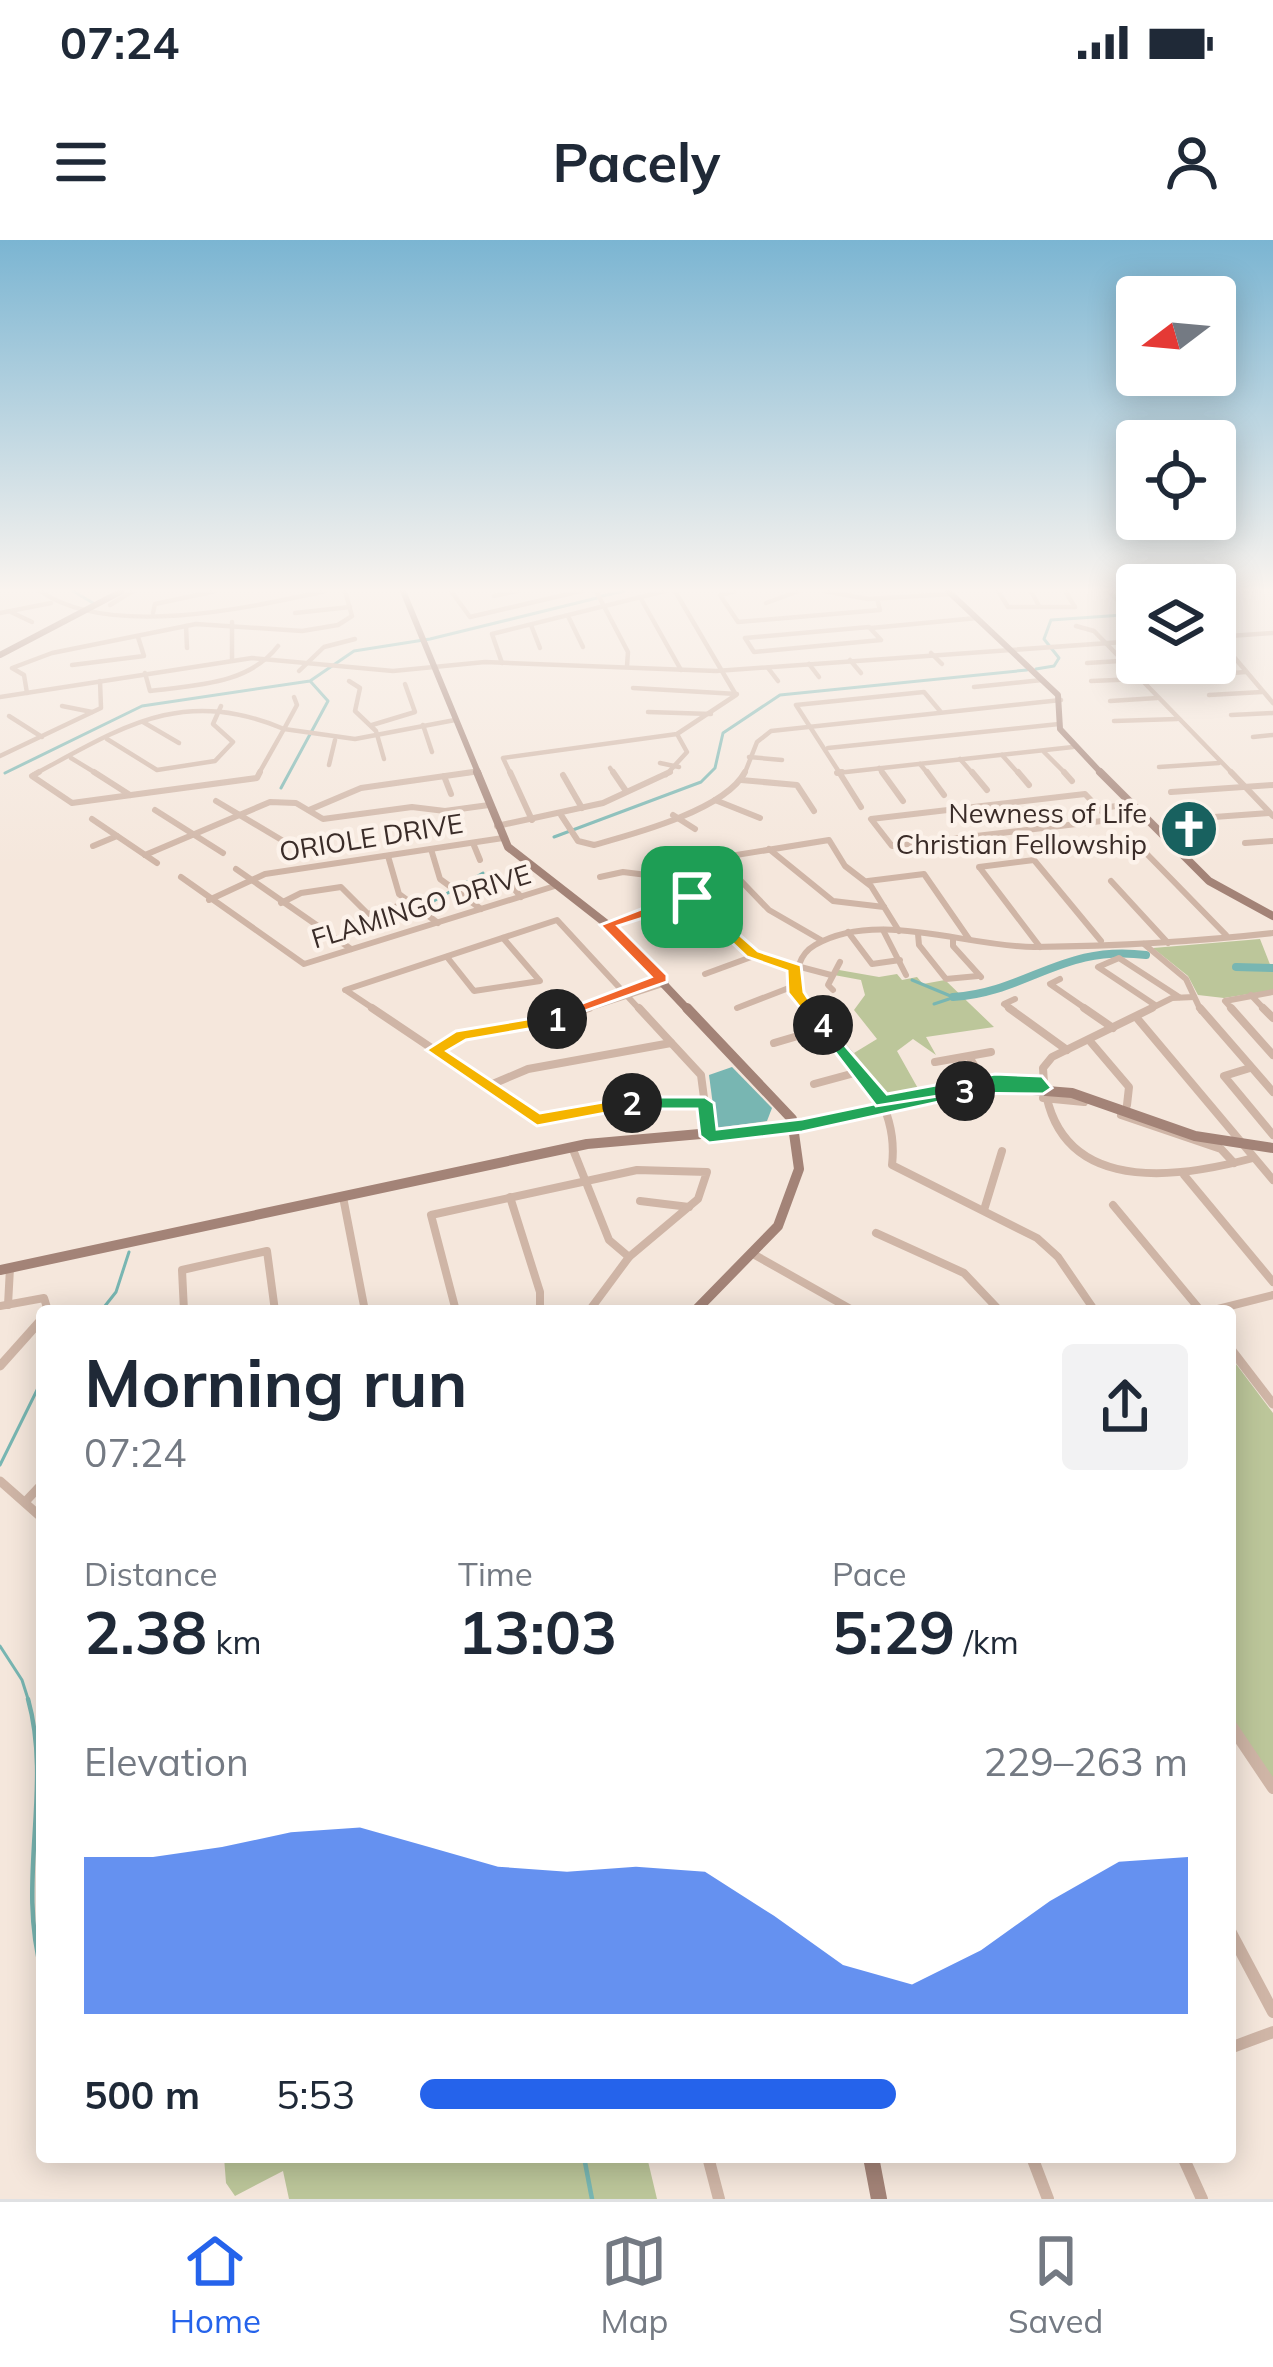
<!DOCTYPE html>
<html lang="en">
<head>
<meta charset="utf-8">
<style>
	body { margin:0; font-family:Mulish,sans-serif; background:#f2f2f3; color:#1f2937; height:100vh; display:flex; flex-direction:column; font-size:45px; white-space:nowrap }
	* { box-sizing:border-box; margin:0 }
	p { font-size:39px; color:#747a83 }
	.icon { flex:none; width:66px; height:66px; fill:none; stroke:currentColor; stroke-width:2; stroke-linecap:round; stroke-linejoin:round }
	.map { position:relative; flex:1; overflow:hidden }
	.details { position:absolute; left:36px; top:1065px; width:1200px; height:858px; display:flex; flex-direction:column; background:#fff; border-radius:12px; box-shadow:0 6px 30px #0003 }
	.details>* { flex:none }
	.needle { width:78px; rotate:254deg }
	.tools { position:absolute; left:1116px; top:36px; display:grid; gap:24px }
	.tools a { display:grid; place-items:center; width:120px; height:120px; border-radius:12px; background:#fff; box-shadow:0 6px 30px #0003; font-size:60px }
	.pin { position:absolute; display:grid; place-items:center; width:102px; height:102px; color:#fff; margin:-51px; border-radius:24px; box-shadow:0 6px 18px #0006 }
	.km { position:absolute; width:60px; height:60px; margin:-30px; border-radius:50%; background:#222; color:#fff; font-size:33px; line-height:60px; text-align:center }
	.round { display:grid; place-items:center; flex:none; width:126px; height:126px; border-radius:12px; background:#f2f2f3 }
	.overview { display:flex; align-items:center; justify-content:space-between; height:204px; padding:0 48px }
	h1 { font-size:66px; font-weight:700; line-height:90px }
	.figures { display:grid; grid-template-columns:repeat(3,1fr); gap:18px; height:204px; padding:12px 48px }
	.figures div { display:grid; align-content:center }
	.figures b { font-size:60px; font-weight:700 }
	.figures small { font-size:33px; font-weight:400 }
	.figures p { font-size:33px }
	.chart { height:336px; padding:24px 48px }
	.chart p { display:flex; justify-content:space-between }
	.chart svg { width:100%; height:216px; margin-top:12px; fill:#2563eb; opacity:.7 }
	ul { padding:0 48px; list-style:none; font-size:39px }
	li { display:grid; grid-template-columns:192px 144px 1fr; align-items:center; height:90px }
	li i { height:30px; border-radius:15px; background:#2563eb }
	.status { display:flex; justify-content:space-between; align-items:center; height:84px; padding:0 60px; background:#fff; direction:ltr }
	.status svg { height:33px; fill:currentColor }
	header { display:flex; justify-content:space-between; align-items:center; height:156px; padding:0 48px; background:#fff; font-size:54px; font-weight:700 }
	.menu { display:flex; justify-content:space-around; align-items:center; height:168px; border-top:3px solid #e0e1e3; background:#fff; font-size:33px; color:#747a83 }
	.menu a { display:grid; justify-items:center; gap:6px }
	.menu .active { color:#2563eb }
	.map>svg:first-child { display:block }
</style>
</head>
<body>
<div class="status"><b>07:24</b><svg viewBox="0 0 49 12"><path d="M0 12V9h3v3zM5 12V6h3v6zM10 12V3h3v9zM15 12V0h3v12zM26 1h20v11H26zM47 4h2v5h-2z"/></svg></div>
<header><svg class="icon" aria-label="menu" viewBox="0 0 24 24"><path d="M4 6h16M4 12h16M4 18h16"/></svg>Pacely<svg class="icon" aria-label="person" viewBox="0 0 24 24"><circle cx="12" cy="8" r="4"/><path d="M4 21q1-7 8-7t8 7"/></svg></header>
<div class="map">
<svg width="1273" height="1959" viewBox="0 0 1273 1959">
	<rect width="100%" height="100%" fill="#f5e7dc"/>
	<!-- green -->
	<g fill="#bcc69a">
		<path d="M1260,699L1273,732V750L1224,758L1198,755L1188,736L1153,708Z"/>
		<path d="M839,730L879,737L897,734L902,740L917,737L923,744L945,740L994,787L926,797L936,815L913,799L897,811L920,852L888,857L854,813L877,799L854,770L865,755L861,740L834,735Z"/>
		<path d="M1230,1116L1273,1173V1539L1230,1476Z"/>
		<path d="M224,1917H647L657,1959H289L283,1931L235,1956L226,1943Z"/>
	</g>
	<!-- water -->
	<path fill="#78b6b2" d="M732,827L772,868L767,881L716,888L709,835Z"/>
	<g fill="none" stroke-linecap="round" stroke-linejoin="round">
		<!-- stream-far1 -->
		<g stroke="#78b6b2" stroke-width="3">
			<path d="M73,351L93,363"/>
			<path d="M602,356L625,351"/>
			<path d="M1036,429L1054,426L1059,418L1044,399L1051,380L1137,374"/>
			<path d="M5,533L142,466L310,441L354,411L430,399L597,358"/>
			<path d="M281,548L328,461L311,442"/>
			<path d="M554,597L701,542L715,528L723,493L780,455L1027,430"/>
			<path d="M458,647L483,633"/>
			<path d="M425,666L453,650"/>
			<path d="M912,740L953,757"/>
			<path d="M934,764L949,759"/>
			<path d="M101,1071L116,1052L129,1012"/>
			<path d="M0,1225L42,1140"/>
			<path d="M0,1406L22,1440L29,1462"/>
		</g>
		<!-- stream -->
		<g stroke="#78b6b2" stroke-width="4.5">
			<path d="M28,1459C53,1548 16,1641 42,1732"/>
			<path d="M584,1917L592,1959"/>
		</g>
		<!-- river -->
		<g stroke="#78b6b2" stroke-width="8">
			<path d="M1236,727L1273,728"/>
			<path d="M953,757C1028,752 1063,704 1146,715"/>
		</g>
		<!-- minor-far4 -->
		<g stroke="#cfb5a6" stroke-width="4.5">
			<path d="M40,351C109,399 248,368 326,351"/>
			<path d="M451,351L470,377L581,351"/>
			<path d="M736,351L720,355L738,382L880,370L877,359"/>
			<path d="M824,351L868,359L951,354"/>
			<path d="M998,351L1008,367H1075"/>
			<path d="M1031,351L1039,366"/>
			<path d="M1065,351L1075,367"/>
			<path d="M1109,351L1118,361L1137,362"/>
			<path d="M494,356L517,351"/>
			<path d="M640,357L681,430"/>
			<path d="M766,363L799,351"/>
			<path d="M110,365L133,351"/>
			<path d="M11,372L32,382"/>
			<path d="M0,373L51,363"/>
			<path d="M153,373L155,364L216,351"/>
			<path d="M295,373L350,367"/>
			<path d="M568,376L583,407"/>
			<path d="M232,382V419"/>
			<path d="M531,385L540,408"/>
			<path d="M186,386L187,408"/>
			<path d="M1076,386L1094,391L1234,535"/>
			<path d="M869,387L881,400L754,412L745,398Z"/>
			<path d="M871,388L977,378"/>
			<path d="M1217,397L1273,463"/>
			<path d="M931,413L942,424"/>
			<path d="M850,420L861,433"/>
			<path d="M502,423L492,394L665,351"/>
			<path d="M1087,423L1120,421"/>
			<path d="M809,424L819,437"/>
			<path d="M72,425L144,416L138,397"/>
			<path d="M768,428L778,441"/>
			<path d="M299,431L324,407L355,399"/>
			<path d="M145,433L150,451C195,445 248,445 278,406"/>
			<path d="M1190,436L1246,432"/>
			<path d="M349,441L360,448L355,471L376,491L384,519"/>
			<path d="M1091,441L1139,439"/>
			<path d="M974,447L1042,440"/>
			<path d="M633,448L737,454"/>
			<path d="M27,453L24,435L12,428L52,413L196,384L302,391L338,385L352,376L345,351"/>
			<path d="M1209,455L1262,452"/>
			<path d="M1110,461L1157,458"/>
			<path d="M62,466L92,472"/>
			<path d="M648,472L711,474"/>
			<path d="M1231,475L1273,473"/>
			<path d="M9,476L42,497"/>
			<path d="M1114,481L1177,479"/>
			<path d="M143,482L179,503"/>
			<path d="M372,485L415,472L405,444"/>
			<path d="M423,485L432,512"/>
			<path d="M284,489L355,499L455,480"/>
			<path d="M284,489L297,465L294,457"/>
			<path d="M1253,497L1273,495"/>
			<path d="M107,499L157,530L215,521L233,502L213,484L221,466"/>
			<path d="M828,508L1059,484"/>
			<path d="M1044,512L1067,535"/>
			<path d="M1002,515L1020,535"/>
			<path d="M0,516L101,468L100,441"/>
			<path d="M749,517L782,520"/>
			<path d="M71,518L99,535"/>
			<path d="M960,519L974,535"/>
			<path d="M660,523L679,527"/>
			<path d="M920,524L929,535"/>
			<path d="M329,525L335,500"/>
			<path d="M1159,527L1219,523"/>
			<path d="M610,528L615,535"/>
			<path d="M879,528L884,535"/>
			<path d="M837,533L1073,507"/>
			<path d="M33,535C123,487 181,446 284,489"/>
			<path d="M258,535L284,489"/>
			<path d="M451,535L476,532"/>
			<path d="M511,535L503,518L677,494L736,455L675,351"/>
			<path d="M666,535L687,512L677,494"/>
			<path d="M744,535L757,502L771,491L1061,460"/>
			<path d="M841,535L796,465L924,452L940,471"/>
		</g>
		<!-- minor-far3 -->
		<g stroke="#cfb5a6" stroke-width="6">
			<path d="M39,532L32,536L72,563L257,538L260,532"/>
			<path d="M94,532L130,555"/>
			<path d="M510,532L532,580"/>
			<path d="M613,532L626,551"/>
			<path d="M839,532L861,567"/>
			<path d="M882,532L903,561"/>
			<path d="M927,532L944,555"/>
			<path d="M972,532L987,550"/>
			<path d="M1018,532L1029,545"/>
			<path d="M1064,532L1072,541"/>
			<path d="M1231,532L1273,576"/>
			<path d="M837,533L842,532"/>
			<path d="M563,535L582,568"/>
			<path d="M444,536L451,554"/>
			<path d="M741,540L797,545L814,571"/>
			<path d="M1171,552L1273,545"/>
			<path d="M1085,554L1110,580L892,606L871,579Z"/>
			<path d="M715,560L760,578"/>
			<path d="M216,561L285,602L311,601"/>
			<path d="M1102,568L1131,564"/>
			<path d="M155,570L223,613"/>
			<path d="M309,570L361,548L473,532"/>
			<path d="M561,575L578,601L594,605C634,594 725,570 745,532"/>
			<path d="M673,575L695,589"/>
			<path d="M1214,577L1269,573"/>
			<path d="M92,579L157,623"/>
			<path d="M497,586L603,563L670,532"/>
			<path d="M473,603L480,620"/>
			<path d="M1245,603L1273,601"/>
			<path d="M93,606L117,596"/>
			<path d="M431,609L440,639L481,669"/>
			<path d="M769,609L833,661L884,667"/>
			<path d="M1142,609L1226,695"/>
			<path d="M145,615L270,562L296,563L323,579L412,567L445,571L489,565"/>
			<path d="M388,616L399,654L438,683"/>
			<path d="M717,616L769,670L821,700"/>
			<path d="M979,627L1034,620L1101,701"/>
			<path d="M980,628L1040,707"/>
			<path d="M236,629L351,709"/>
			<path d="M181,637L304,724L558,645"/>
			<path d="M600,637L623,632L679,639"/>
			<path d="M868,641L924,634L969,699"/>
			<path d="M1111,641L1168,703"/>
			<path d="M511,645L521,657"/>
			<path d="M674,652L692,657L755,715L831,735"/>
			<path d="M209,660L265,634L503,598"/>
			<path d="M281,663L301,653L341,647L368,674L414,662"/>
			<path d="M608,685L662,665L693,622L829,600L845,626L871,646L899,691"/>
			<path d="M883,690L906,735"/>
			<path d="M848,692L872,724L900,720"/>
			<path d="M918,694L919,705L946,739L978,736"/>
			<path d="M503,698L539,740"/>
			<path d="M953,698V706L981,737"/>
			<path d="M672,703L718,687"/>
			<path d="M1144,704L1186,739L1201,771"/>
			<path d="M447,717L474,751L540,741"/>
			<path d="M705,734L754,716"/>
			<path d="M1060,739L1050,744L1089,771"/>
			<path d="M345,750L557,680L641,771"/>
			<path d="M833,750L828,745L840,722"/>
			<path d="M347,751L377,771"/>
			<path d="M625,752L661,739"/>
			<path d="M1251,755L1266,771"/>
			<path d="M1155,765L1098,727L1119,718L1179,757"/>
			<path d="M737,768L794,746"/>
			<path d="M580,771L666,743"/>
			<path d="M811,771L796,753C797,734 796,716 815,705C877,669 967,707 1034,707C1114,706 1193,702 1273,693"/>
			<path d="M1013,771L1004,764L1015,759"/>
			<path d="M1146,771L1172,758L1194,757"/>
			<path d="M1234,771L1225,761L1273,752"/>
		</g>
		<!-- minor-far2 -->
		<g stroke="#cfb5a6" stroke-width="8">
			<path d="M372,768L537,879L622,864L705,863"/>
			<path d="M639,768L701,835L709,896"/>
			<path d="M809,768C850,817 900,857 892,925L1037,998L1058,1017L1095,1071"/>
			<path d="M1009,768L1067,810"/>
			<path d="M1084,768L1113,788"/>
			<path d="M1152,768L1052,817L1043,828C1048,953 1165,942 1253,918"/>
			<path d="M1200,768L1273,852"/>
			<path d="M1231,768L1273,815"/>
			<path d="M1263,768L1273,778"/>
			<path d="M1136,777L1273,940"/>
			<path d="M1089,800L1129,847L1127,865"/>
			<path d="M774,803L825,788"/>
			<path d="M434,810C481,785 538,785 589,768"/>
			<path d="M971,820L987,847"/>
			<path d="M935,822L991,812"/>
			<path d="M1250,828L1224,836L1273,895"/>
			<path d="M814,844L862,831"/>
			<path d="M488,846L528,829L671,803"/>
			<path d="M1043,858L1084,862"/>
			<path d="M1121,875L1221,909L1234,923"/>
			<path d="M572,907L609,1000L629,1017"/>
			<path d="M1184,935L1273,1042"/>
			<path d="M343,957L365,1071"/>
			<path d="M510,957L540,1052V1071"/>
			<path d="M640,961L689,967"/>
			<path d="M1113,965L1201,1071"/>
			<path d="M984,970L1002,911"/>
			<path d="M876,993L964,1033L1000,1071"/>
			<path d="M753,1014L854,1071"/>
			<path d="M8,1065L10,1028"/>
			<path d="M0,1066L44,1058L48,1071"/>
			<path d="M184,1071L182,1030L267,1011L275,1071"/>
			<path d="M456,1071L431,975L637,930L707,932L698,959L629,1017L589,1071"/>
			<path d="M1210,1071L1273,1055"/>
		</g>
		<!-- minor-far1 -->
		<g stroke="#cfb5a6" stroke-width="9">
			<path d="M1230,1108L1273,1164"/>
			<path d="M0,1126L42,1079"/>
			<path d="M0,1241L42,1278"/>
			<path d="M25,1262L42,1244"/>
		</g>
		<!-- minor -->
		<g stroke="#cfb5a6" stroke-width="12">
			<path d="M1230,1484L1273,1548"/>
			<path d="M1230,1691L1273,1772"/>
			<path d="M1230,1808L1273,1792"/>
			<path d="M708,1917L719,1959"/>
			<path d="M1032,1917L1048,1959"/>
			<path d="M1183,1917L1202,1959"/>
		</g>
		<!-- tertiary -->
		<g stroke="#cfb5a6" stroke-width="4.5">
			<path d="M596,351L628,412L627,426"/>
			<path d="M1215,397L1273,393"/>
			<path d="M0,457L252,418L393,431L485,422L716,431L1137,401"/>
		</g>
		<!-- secondary-far3 -->
		<g stroke="#a38377" stroke-width="6">
			<path d="M403,351L479,535"/>
			<path d="M948,351L1058,455L1060,489L1103,535"/>
			<path d="M0,415L122,351"/>
		</g>
		<!-- secondary-far2 -->
		<g stroke="#a38377" stroke-width="8">
			<path d="M477,532L508,607L608,685L689,771"/>
			<path d="M1100,532L1209,641L1273,676"/>
		</g>
		<!-- secondary-far1 -->
		<g stroke="#a38377" stroke-width="10">
			<path d="M687,768L792,879L799,929L778,986L695,1071"/>
			<path d="M0,1030L587,904L802,885L995,847L1072,853L1195,896L1273,908"/>
		</g>
		<!-- secondary -->
		<path stroke="#a38377" stroke-width="16" d="M871,1917L879,1959"/>
	</g>
	<!-- sky -->
	<linearGradient id="sky" x2="0" y2="1"><stop stop-color="#7bb5d2"/><stop offset="0.56" stop-color="#faf4ef"/><stop offset="1" stop-color="#faf4ef" stop-opacity="0"/></linearGradient>
	<rect width="1273" height="625" fill="url(#sky)"/>
	<!-- split-1 -->
	<path fill="#f0652b" stroke="#fff" stroke-width="3" d="M674,648L700,657L692,662L676,657L659,673L618,686L667,735V742L551,783V775L651,737L600,685L649,666Z"/>
	<!-- split-2 -->
	<path fill="#f5b400" stroke="#fff" stroke-width="3" d="M557,774L563,783L466,800L447,811L540,873L632,857L638,858V867L537,886L426,810L456,791Z"/>
	<!-- split-3 -->
	<path fill="#22a559" stroke="#fff" stroke-width="3" d="M965,845L971,847V855L802,892L709,903L700,896L697,869H632L623,863L632,857H705L714,863L717,889L802,879Z"/>
	<!-- split-4 -->
	<path fill="#22a559" stroke="#fff" stroke-width="3" d="M823,780L887,854L995,834L1042,836L1052,848L1043,854L957,853L876,866L814,785Z"/>
	<!-- split-5 -->
	<path fill="#f5b400" stroke="#fff" stroke-width="3" d="M692,653L758,711L801,725L804,752L828,789H817L788,753L787,731L747,717L687,660Z"/>
	<!-- icons -->
	<defs>
		<symbol id="church-disc" viewBox="-11 -11 22 22"><circle r="9.5" fill="#18615f" stroke="#fcf2ea"/><path d="M-1.2-6h2.4v3.5h3.3v2.4h-3.3V6h-2.4V-.1h-3.3v-2.4h3.3Z" fill="#fff"/></symbol>
	</defs>
	<g fill-rule="evenodd">
		<use href="#church-disc" x="1156" y="556" width="66" height="66"/>
	</g>
	<g text-anchor="middle" dominant-baseline="central" stroke-width="9" stroke-linejoin="round" paint-order="stroke">
		<!-- far-poi labels -->
		<g font-size="27" fill="#3a2c28" stroke="#fcf2ea" text-anchor="end">
			<text x="1147" y="573">Newness of Life<tspan x="1147" dy="31">Christian Fellowship</tspan></text>
		</g>
		<!-- far-street labels -->
		<g font-size="27" fill="#3a2c28" stroke="#fcf2ea">
			<text transform="translate(371 597) rotate(-9)">ORIOLE DRIVE</text>
			<text transform="translate(421 666) rotate(-17)">FLAMINGO DRIVE</text>
		</g>
	</g>
</svg>
<div class="tools">
<a><svg class="needle" viewBox="-14 -14 28 28"><path d="M0-13l5 13h-10z" fill="#e53935"/><path d="M0 13l5-13h-10z" fill="#747a83"/></svg></a>
<a><svg class="icon" aria-label="locate" viewBox="0 0 24 24"><circle cx="12" cy="12" r="6"/><path d="M12 2v4M12 18v4M2 12h4M18 12h4"/></svg></a>
<a><svg class="icon" aria-label="layers" viewBox="0 0 24 24"><path d="M12 4l9 5-9 5-9-5zM3 14l9 5 9-5"/></svg></a>
</div>
<div class="pin" style="left:692px;top:657px;background:#1e9e55"><svg class="icon" aria-label="arrive" viewBox="0 0 24 24"><path d="M6 21V4h12l-3 4 3 4H6"/></svg></div>
<b class="km" style="left:557px;top:779px">1</b>
<b class="km" style="left:632px;top:863px">2</b>
<b class="km" style="left:965px;top:851px">3</b>
<b class="km" style="left:823px;top:785px">4</b>
<section class="details">
<div class="overview"><div><h1>Morning run</h1><p>07:24</p></div><a class="round"><svg class="icon" aria-label="share" viewBox="0 0 24 24"><path d="M12 15V3M7 8l5-5 5 5M5 13v7h14v-7"/></svg></a></div>
<div class="figures">
<div><p>Distance</p><b>2.38<small> km</small></b></div>
<div><p>Time</p><b>13:03</b></div>
<div><p>Pace</p><b>5:29<small> /km</small></b></div>
</div>
<div class="chart"><p><span>Elevation</span>229–263 m</p>
<svg viewBox="0 0 160 44" preserveAspectRatio="none"><path d="M0 44V12L10 12L20 10L30 7L40 6L50 10L60 14L70 15L80 14L90 15L100 24L110 34L120 38L130 31L140 21L150 13L160 12V44z"/></svg>
</div>
<ul>
<li><b>500 m</b>5:53<i style="width:62%"></i></li>
</ul>
</section>
</div>
<nav class="menu">
<a class="active"><svg class="icon" aria-label="home" viewBox="0 0 24 24"><path d="M3 11l9-7 9 7M6 9v11h12V9"/></svg>Home</a>
<a><svg class="icon" aria-label="map" viewBox="0 0 24 24"><path d="M3 6l6-2 6 2 6-2v14l-6 2-6-2-6 2zM9 4v14M15 6v14"/></svg>Map</a>
<a><svg class="icon" aria-label="saved" viewBox="0 0 24 24"><path d="M7 4h10v16l-5-4-5 4z"/></svg>Saved</a>
</nav>
</body>
</html>
